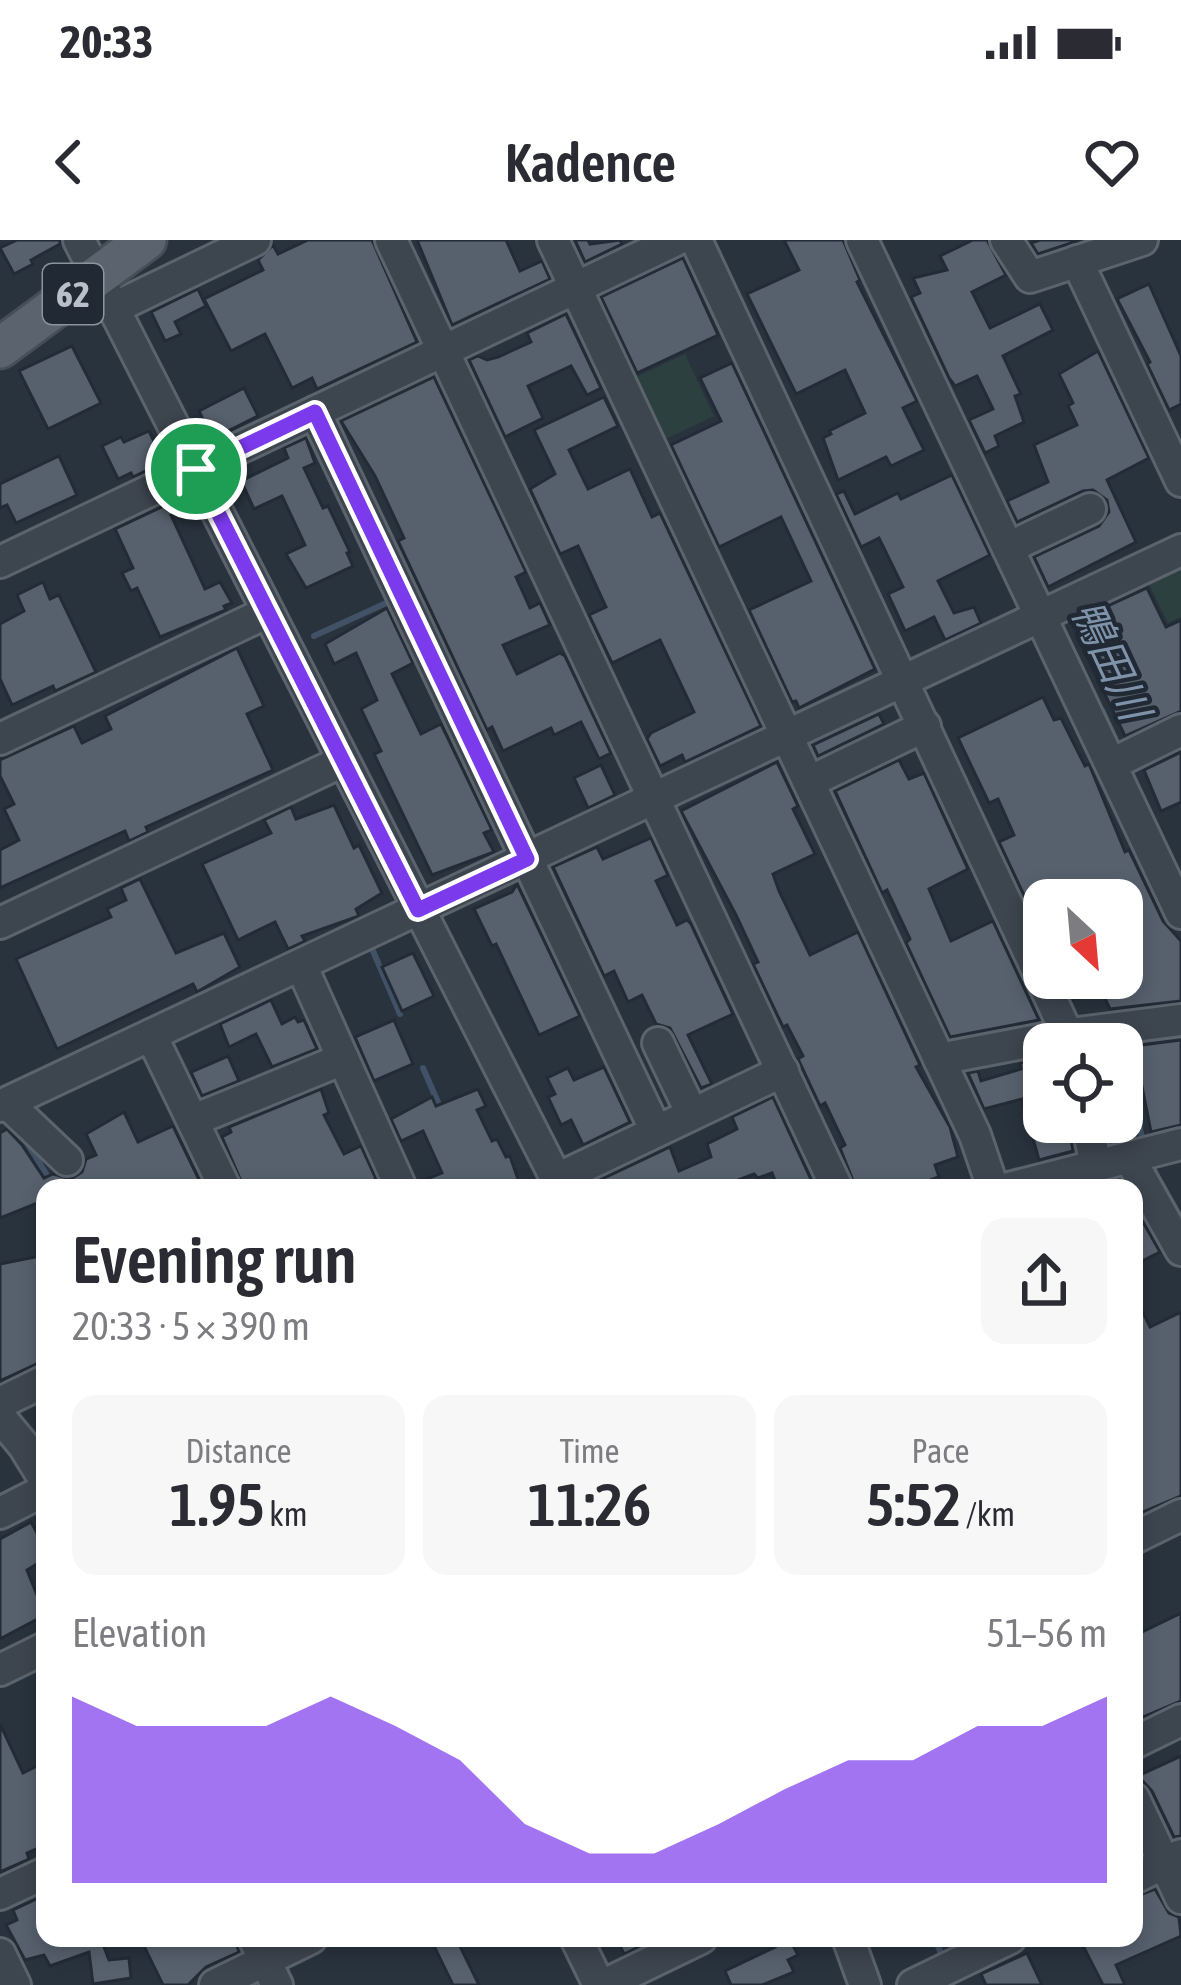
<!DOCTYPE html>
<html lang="en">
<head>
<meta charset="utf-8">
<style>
	body { margin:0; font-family:"Asap Condensed","Noto Sans JP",sans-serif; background:#f7f7f7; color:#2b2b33; height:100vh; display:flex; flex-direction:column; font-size:45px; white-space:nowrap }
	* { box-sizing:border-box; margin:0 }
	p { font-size:39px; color:#7c7c81 }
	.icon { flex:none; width:66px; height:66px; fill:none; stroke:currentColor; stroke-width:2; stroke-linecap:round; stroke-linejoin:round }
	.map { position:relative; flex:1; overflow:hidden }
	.drawer { position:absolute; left:36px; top:939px; width:1107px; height:768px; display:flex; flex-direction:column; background:#fff; border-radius:24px; box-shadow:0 6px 18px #0003 }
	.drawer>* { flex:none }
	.needle { width:78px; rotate:154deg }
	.tools { position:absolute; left:1023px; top:639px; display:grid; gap:24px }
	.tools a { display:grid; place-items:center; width:120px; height:120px; border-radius:24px; background:#fff; box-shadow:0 6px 18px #0003; font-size:60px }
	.pin { position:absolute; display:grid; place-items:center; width:102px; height:102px; color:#fff; margin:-51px; border:6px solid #fff; border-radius:50%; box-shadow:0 3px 12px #0007 }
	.round { display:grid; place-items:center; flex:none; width:126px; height:126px; border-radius:24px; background:#f7f7f7 }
	.head { display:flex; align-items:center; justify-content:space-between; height:204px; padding:0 36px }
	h1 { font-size:66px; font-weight:600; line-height:90px }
	.figures { display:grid; grid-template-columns:repeat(3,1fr); gap:18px; height:204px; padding:12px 36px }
	.figures div { display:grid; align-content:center; border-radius:24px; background:#f7f7f7; text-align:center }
	.figures b { font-size:60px; font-weight:600 }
	.figures small { font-size:33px; font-weight:400 }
	.figures p { font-size:33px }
	.chart { height:336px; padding:24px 36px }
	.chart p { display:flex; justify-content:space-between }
	.chart svg { width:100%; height:216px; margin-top:12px; fill:#7c3aed; opacity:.7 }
	.status { display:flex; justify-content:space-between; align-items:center; height:84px; padding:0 60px; background:#fff; direction:ltr }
	.status svg { height:33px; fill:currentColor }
	header { display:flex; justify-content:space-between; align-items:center; height:156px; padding:0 36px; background:#fff; font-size:54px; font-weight:600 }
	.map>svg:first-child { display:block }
</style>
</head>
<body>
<div class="status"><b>20:33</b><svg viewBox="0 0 49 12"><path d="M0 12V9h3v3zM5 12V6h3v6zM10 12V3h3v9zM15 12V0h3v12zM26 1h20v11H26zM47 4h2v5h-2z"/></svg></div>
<header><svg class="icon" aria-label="back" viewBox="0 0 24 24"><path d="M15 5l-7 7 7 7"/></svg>Kadence<svg class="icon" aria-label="heart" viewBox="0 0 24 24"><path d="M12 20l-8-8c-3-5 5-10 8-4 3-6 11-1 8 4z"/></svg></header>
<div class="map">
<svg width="1181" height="1745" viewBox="0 0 1181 1745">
	<rect width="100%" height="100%" fill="#29333e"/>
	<!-- green -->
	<g fill="#2c4040">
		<path d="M685,114L714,176L657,203L628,141Z"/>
		<path d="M1181,321V377L1168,383L1146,338Z"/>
	</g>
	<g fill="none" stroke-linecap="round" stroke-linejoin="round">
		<!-- stream -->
		<g stroke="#415266" stroke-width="6">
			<path d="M314,396L393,360"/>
			<path d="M1102,470L1119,507"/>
			<path d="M370,704L400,774"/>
			<path d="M1127,799L1122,800L1142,898"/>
			<path d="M423,828L440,867"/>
			<path d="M22,895L55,948"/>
			<path d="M1151,925L1181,978"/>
			<path d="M935,1698L943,1719"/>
		</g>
	</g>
	<!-- building -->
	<g fill="#57616e" stroke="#232c36" stroke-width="3">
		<path d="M17,0H60V4L31,20L33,24L14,34L0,8Z"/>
		<path d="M308,0H372L417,102L317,149L312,138L292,148L265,94L231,111L204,59L263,30L258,20L273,5L278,14Z"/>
		<path d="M417,0H506L520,31L542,21L550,39L452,85Z"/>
		<path d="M575,0H588L590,4L620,0L622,4L585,22Z"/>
		<path d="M784,0H843L860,40L857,42L917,161L903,168L924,210L891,226L886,217L838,240L823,198L831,194L829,191L865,173L845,130L796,154L747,54L799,30Z"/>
		<path d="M973,0H987L1006,35L972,52L990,88L1040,64L1053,90L1003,116L1021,154L1015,156L1024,182L995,196L999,206L985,213L969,180L993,169L977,136L955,146L949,138L911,57L920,53L913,38L947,30L940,16Z"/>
		<path d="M1040,0H1080L1038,14L1031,3Z"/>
		<path d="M683,18L718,95L637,133L601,57Z"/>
		<path d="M1149,44L1181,116V164L1169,170L1147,124L1150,122L1117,59Z"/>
		<path d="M198,49L206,66L175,82L181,94L165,101L151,72Z"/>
		<path d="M566,74L601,148L587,155L571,126L528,146L543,178L505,197L469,120L478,116L487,120L498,117L531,102L527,93Z"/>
		<path d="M72,106L101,163L48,189L19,131Z"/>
		<path d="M1098,111L1149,218L1107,240L1136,302L1048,347L1034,317L1099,286L1109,272L1107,260L1093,250L1083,251L1017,282L1007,261L1048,242L1034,205L1077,185L1068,166L1073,163L1059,134Z"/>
		<path d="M732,123L875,429L799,468L796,461L792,462L749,370L811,341L781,277L719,307L671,205L721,181L700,138Z"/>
		<path d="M434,137L526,332L516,337L530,368L540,363L550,385L503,405L517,434L560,413L565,416L611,513L599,519L581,482L554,495L551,488L503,511L492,487L487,490L398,301L404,298L375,236L341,181Z"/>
		<path d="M244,148L258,176L212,199L199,171Z"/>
		<path d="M604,157L618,186L569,210L588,249L630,229L652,277L660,273L761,486L685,522L682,515L660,526L647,499L651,493L694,472L660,400L612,423L589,375L606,367L578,306L560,314L530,249L555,234L534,190Z"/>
		<path d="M149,191L164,222L133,237L131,233L118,239L102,206L121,197L124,202Z"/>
		<path d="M306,198L315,223L304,228L323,268L328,266L350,312L347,313L353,326L306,348L286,314L305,305L282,256L254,269L241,241L288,218L284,208Z"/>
		<path d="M59,216L77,255L16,283L7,265L0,268V244Z"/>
		<path d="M952,235L990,315L938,341L954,373L974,367L981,383L945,400L934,377L905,391L888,354L903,347L879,298L861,307L836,254L844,251L855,274L898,253L901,259Z"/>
		<path d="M170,263L174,273L171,275L205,349L220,342L232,363L224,366L226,370L160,397L137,348L131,351L122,333L133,328L115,289Z"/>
		<path d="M43,342L50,359L59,355L96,432L55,451L53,446L12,465L0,439V384L24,371L17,355Z"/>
		<path d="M1147,348L1166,387L1181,380V471L1125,496L1076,394L1092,386L1089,379L1099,374L1097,371Z"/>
		<path d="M387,368L413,423L392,434L421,494L441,484L492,590L484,593L494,612L432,635L374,514L381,511L361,469L377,460L356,413L334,424L325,404Z"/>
		<path d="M237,408L264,466L247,474L273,530L146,587L148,592L129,601L125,591L0,648V610L19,600L4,569L14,564L0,536V520L74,486L82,503L111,489L105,476Z"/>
		<path d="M1043,457L1054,480L1061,478L1085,526L1089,524L1125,612L1129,610L1163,681L1181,701V761L1110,769L1100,748L1073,760L1063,738H1122V660H1044V698L999,602L1014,595L998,559L989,563L958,498Z"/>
		<path d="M879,474L884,484L818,516L813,505Z"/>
		<path d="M1181,512V562L1161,571L1144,530Z"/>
		<path d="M899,520L909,539L924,533L968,629L929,649L951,701L993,681L1039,780L950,797L906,703L910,699L887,650L882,653L835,551Z"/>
		<path d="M777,522L798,566L793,569L815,614L773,634L779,651L810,715L858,692L920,825L916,827L950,887L958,917L935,925L939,937L907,948H856L840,908L845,905L825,863L820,866L798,819L803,816L787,785L783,787L753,724L758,722L736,675L681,571Z"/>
		<path d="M601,525L615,555L588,568L574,538Z"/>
		<path d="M334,565L354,608L359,605L382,653L356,669L359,676L302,696L305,701L288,709L275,682L238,700L202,624L271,593L264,580L291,567L296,579Z"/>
		<path d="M651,598L668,635L656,641L677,685L687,680L691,684L733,774L688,795L712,844L701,848L670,788L656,784L642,755L628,762L614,731L604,736L553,627L597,607L603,619Z"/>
		<path d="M140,639L176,713L224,693L240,727L197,752L193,744L57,809L16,719L111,677L107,669L126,660L121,648Z"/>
		<path d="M517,644L580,776L539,795L496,704L492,706L474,669L512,652Z"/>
		<path d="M413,713L434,756L402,771L382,727Z"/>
		<path d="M271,760L282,784L295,777L298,782L304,780L317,809L272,827L256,794L229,807L220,784Z"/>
		<path d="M394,780L413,824L374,841L355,797Z"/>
		<path d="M1181,800V885L1151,892L1134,806Z"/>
		<path d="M228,816L239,841L202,856L191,832Z"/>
		<path d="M1044,819V882H1068L1073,911L1039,920L1022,859L984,869L968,833L978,831L981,841L1021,829L1020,823Z"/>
		<path d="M604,827L630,882L583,905L571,880L561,885L548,857L555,854L547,838L568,828L574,840Z"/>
		<path d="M321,849L329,873L324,875L344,914L361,906L376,939L358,948H244L222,897L231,892L229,887Z"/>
		<path d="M478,849L486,866L477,870L492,901L497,899L506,917L510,916L521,948H420L419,942L442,933L423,891L401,901L391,879L432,857L436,866Z"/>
		<path d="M773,857L815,948H778L772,933L758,938L754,934L717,948H583L670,907L679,931L711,917L707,904L737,889L732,877Z"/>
		<path d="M124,872L138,902L173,886L203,948H45V960L0,978V893L7,889L22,905L44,938L53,934L71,939L82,932L86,919L96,915L86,894Z"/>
		<path d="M1134,966L1160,1012L1134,1025Z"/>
		<path d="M45,1015V1120L0,1141V1024Z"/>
		<path d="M1134,1054L1150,1087L1181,1072V1256L1134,1276Z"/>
		<path d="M31,1282L45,1307V1319L27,1330L45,1375L0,1399V1299Z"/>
		<path d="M1181,1373V1461L1134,1481V1396Z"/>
		<path d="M0,1484L23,1533L45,1522V1605L27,1613L29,1619L0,1632Z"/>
		<path d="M1181,1516V1596L1174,1597L1152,1551L1138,1536Z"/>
		<path d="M1155,1649L1169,1673L1179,1677L1181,1696L1116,1725L1125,1745H1103L1079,1698H1134V1657Z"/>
		<path d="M45,1655V1698H122L104,1707L109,1720L129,1718L131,1738L93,1744L89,1712L50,1726L44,1715L25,1720L6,1685L17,1680L13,1670Z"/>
		<path d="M140,1698H235L239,1712L206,1727L188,1745H163Z"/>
		<path d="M430,1698H456L479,1745H453Z"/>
		<path d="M616,1698H644L647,1703L624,1714Z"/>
		<path d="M770,1698H789L798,1715L788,1720L794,1732L762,1745H731L725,1731L775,1707Z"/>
		<path d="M1027,1713L1042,1745H986L981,1734Z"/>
	</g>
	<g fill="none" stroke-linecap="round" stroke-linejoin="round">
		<defs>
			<g id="minor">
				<path d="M79,0L561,948"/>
				<path d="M391,0L837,948"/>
				<path d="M553,0L975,895L993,948"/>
				<path d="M696,0L1072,804"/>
				<path d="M862,0L1181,673"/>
				<path d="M1006,0L1030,37L1142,0"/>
				<path d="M1077,21L1181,241"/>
				<path d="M114,68L255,0"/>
				<path d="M315,172L656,891"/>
				<path d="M1008,308L1090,269"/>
				<path d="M0,322L676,0"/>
				<path d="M0,499L268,372"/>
				<path d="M1112,524L1181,490"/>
				<path d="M809,542L925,486"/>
				<path d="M0,683L343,521"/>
				<path d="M301,725L401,948"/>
				<path d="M151,795L225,948"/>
				<path d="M658,803L692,874"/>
				<path d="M939,819L1070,794L1181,780"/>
				<path d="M7,863L67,920"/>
				<path d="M0,866L1181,310"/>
				<path d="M194,880L343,819"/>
				<path d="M1087,882L1096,926"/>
				<path d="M1129,917L1181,1010"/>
				<path d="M557,939L783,831"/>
				<path d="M1009,948L1181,904"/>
				<path d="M0,1163L45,1141"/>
				<path d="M0,1177L24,1206L45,1240"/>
				<path d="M0,1273L45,1250"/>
				<path d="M1134,1298L1181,1275"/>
				<path d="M0,1430L45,1408"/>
				<path d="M1134,1503L1181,1480"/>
				<path d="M1134,1559L1181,1658"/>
				<path d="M1134,1638L1181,1615"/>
				<path d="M0,1654L45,1633"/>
				<path d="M254,1698L277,1745"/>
				<path d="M576,1698L599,1745"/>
				<path d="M848,1698L865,1745"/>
				<path d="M0,1714L15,1745"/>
				<path d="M215,1745L311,1698"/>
				<path d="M604,1745L701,1698"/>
				<path d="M913,1745L1010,1698"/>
			</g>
			<path id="major" d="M0,108L146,0"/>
		</defs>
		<!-- minor casing -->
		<use href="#minor" stroke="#5b636c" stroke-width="36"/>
		<!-- major casing -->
		<use href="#major" stroke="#464e58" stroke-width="45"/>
		<!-- minor -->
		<use href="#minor" stroke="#3d454f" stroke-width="30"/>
		<!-- major -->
		<use href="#major" stroke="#5b646e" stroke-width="39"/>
	</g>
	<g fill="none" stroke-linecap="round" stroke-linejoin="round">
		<defs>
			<path id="route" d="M315,172L527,619L418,670L196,229Z"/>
		</defs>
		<!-- route casing -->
		<use href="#route" stroke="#fff" stroke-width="24"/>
		<!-- route -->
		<use href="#route" stroke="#7c3aed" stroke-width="15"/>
	</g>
	<g text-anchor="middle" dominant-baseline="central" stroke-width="9" stroke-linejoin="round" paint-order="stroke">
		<!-- shield labels -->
		<rect fill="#212a34" stroke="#8b939c" stroke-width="3" x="43" y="24" width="60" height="60" rx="9"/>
		<g font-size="36" font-weight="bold" fill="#b9c0c9">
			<text x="73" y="54">62</text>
		</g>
		<!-- water labels -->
		<g font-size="42" font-style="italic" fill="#7e92a9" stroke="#212a34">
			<text transform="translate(1111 420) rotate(65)">鴨田川</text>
		</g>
	</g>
</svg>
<div class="tools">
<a><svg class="needle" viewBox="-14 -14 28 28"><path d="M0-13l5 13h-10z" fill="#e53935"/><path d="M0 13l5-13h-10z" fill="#7c7c81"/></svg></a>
<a><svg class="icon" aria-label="locate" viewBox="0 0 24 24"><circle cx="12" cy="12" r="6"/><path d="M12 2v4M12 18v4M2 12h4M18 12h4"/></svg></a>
</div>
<div class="pin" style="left:196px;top:229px;background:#1e9e55"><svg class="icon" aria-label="arrive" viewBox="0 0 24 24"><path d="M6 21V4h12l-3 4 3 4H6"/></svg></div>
<section class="drawer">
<div class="head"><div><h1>Evening run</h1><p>20:33 · 5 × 390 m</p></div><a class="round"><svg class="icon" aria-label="share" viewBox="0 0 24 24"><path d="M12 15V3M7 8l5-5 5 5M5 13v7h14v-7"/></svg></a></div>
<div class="figures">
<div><p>Distance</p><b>1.95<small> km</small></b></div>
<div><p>Time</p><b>11:26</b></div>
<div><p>Pace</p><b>5:52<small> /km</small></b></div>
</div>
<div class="chart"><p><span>Elevation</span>51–56 m</p>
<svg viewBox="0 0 160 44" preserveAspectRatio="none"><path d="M0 44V6L10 12L20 12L30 12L40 6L50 12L60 19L70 32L80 38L90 38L100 32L110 25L120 19L130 19L140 12L150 12L160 6V44z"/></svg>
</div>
</section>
</div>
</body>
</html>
